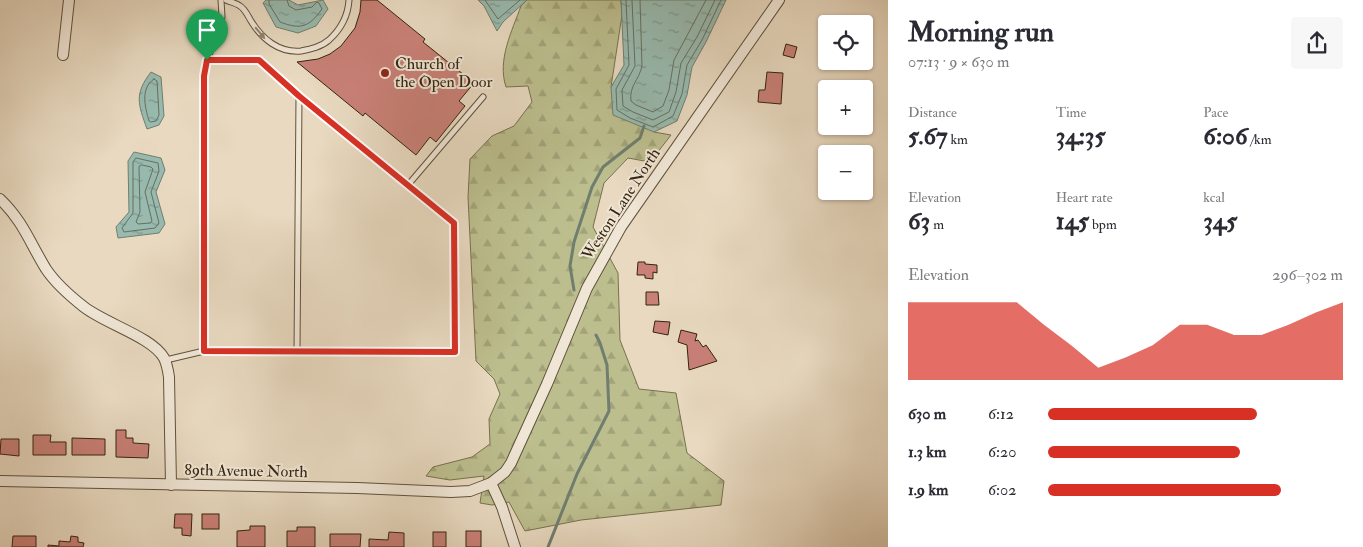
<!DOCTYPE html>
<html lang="en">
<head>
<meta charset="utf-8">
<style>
	body { margin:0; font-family:"IM FELL Double Pica",serif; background:#f7f7f7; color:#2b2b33; height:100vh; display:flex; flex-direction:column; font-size:19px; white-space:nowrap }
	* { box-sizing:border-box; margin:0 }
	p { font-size:16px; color:#7c7c81 }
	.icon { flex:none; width:28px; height:28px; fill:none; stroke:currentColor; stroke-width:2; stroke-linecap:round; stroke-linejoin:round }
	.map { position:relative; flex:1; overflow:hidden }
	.panel { display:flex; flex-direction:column; background:#fff; width:475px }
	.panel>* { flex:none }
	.controls { position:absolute; left:818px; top:15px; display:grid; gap:10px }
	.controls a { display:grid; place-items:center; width:55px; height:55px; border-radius:5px; background:#fff; box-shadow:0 1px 4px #0004; font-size:25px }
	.pin { position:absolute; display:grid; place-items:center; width:42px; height:42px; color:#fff; margin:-51px -21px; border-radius:50% 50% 50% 0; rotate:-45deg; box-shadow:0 0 5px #0007 }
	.pin .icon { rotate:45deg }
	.round { display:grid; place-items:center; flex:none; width:52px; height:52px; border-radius:5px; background:#f7f7f7 }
	.summary { display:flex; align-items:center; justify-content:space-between; height:85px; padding:0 20px }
	h1 { font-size:28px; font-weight:700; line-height:38px }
	.metrics { display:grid; grid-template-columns:repeat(3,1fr); gap:8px; height:85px; padding:5px 20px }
	.metrics div { display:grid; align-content:center }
	.metrics b { font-size:25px; font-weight:700 }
	.metrics small { font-size:14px; font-weight:400 }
	.metrics p { font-size:14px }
	.chart { height:140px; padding:10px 20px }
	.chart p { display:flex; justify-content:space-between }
	.chart svg { width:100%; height:90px; margin-top:5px; fill:#d93025; opacity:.7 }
	ul { padding:0 20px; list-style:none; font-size:16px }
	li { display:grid; grid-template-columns:80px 60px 1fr; align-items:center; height:38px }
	li i { height:12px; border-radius:6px; background:#d93025 }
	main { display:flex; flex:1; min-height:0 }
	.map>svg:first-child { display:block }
</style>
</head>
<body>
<main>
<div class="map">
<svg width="888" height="547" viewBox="0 0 888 547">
	<defs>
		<pattern id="forest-firs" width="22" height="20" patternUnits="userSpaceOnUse" patternTransform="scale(1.25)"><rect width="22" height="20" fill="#bcbe8e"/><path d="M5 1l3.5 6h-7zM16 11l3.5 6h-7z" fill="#a2a379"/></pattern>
		<pattern id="water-ripples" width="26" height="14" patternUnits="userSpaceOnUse" patternTransform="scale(1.25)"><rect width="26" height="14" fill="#98baaf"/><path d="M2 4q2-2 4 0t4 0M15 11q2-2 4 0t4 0" fill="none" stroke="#7d978d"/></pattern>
	</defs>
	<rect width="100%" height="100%" fill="#e8d9c0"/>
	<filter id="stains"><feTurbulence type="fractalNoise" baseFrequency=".004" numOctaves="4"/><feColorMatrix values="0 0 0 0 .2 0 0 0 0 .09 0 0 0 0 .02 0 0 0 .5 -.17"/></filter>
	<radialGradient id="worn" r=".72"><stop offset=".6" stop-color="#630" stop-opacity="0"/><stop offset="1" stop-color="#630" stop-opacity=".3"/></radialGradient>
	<!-- forest -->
	<path fill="url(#forest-firs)" stroke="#78714e" d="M527,0H621L622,15L611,87L654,132L671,135L650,162L628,158L604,183L593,227L618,273L620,340L639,389L676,393L687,453L724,481L721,505L581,520L525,531L509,502L492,505L480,503L484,476L450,480L426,476L433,467L472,457L490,444L489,419L500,394L494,379L476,361L468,197L470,159L492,136L514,126L532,102L528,86L506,87C497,60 512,31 521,6Z"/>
	<!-- water -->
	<g fill="url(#water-ripples)" stroke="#707e6f">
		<path d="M266,0H289L298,5L323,0L328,9L316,26L298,33L276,27L263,3Z"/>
		<path d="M478,0H527L503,22L497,31L484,6Z"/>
		<path d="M621,0H726L706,42L692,67L687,95L677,121L654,132L613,115L611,87L624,65Z"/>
		<path d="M151,72L161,77L164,116L159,125L147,129C138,104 134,94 151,72Z"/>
		<path d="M134,152L161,158L165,170L156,192L165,224L159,233L118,238L116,227L129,212L128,161Z"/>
	</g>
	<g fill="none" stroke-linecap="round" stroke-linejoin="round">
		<!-- shore -->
		<g stroke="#666f5f" stroke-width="1">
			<path d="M269,0V4L280,22C301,30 309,27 322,9L319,3L317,2L312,7L296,10L289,6L287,0"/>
			<path d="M485,0L498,19L520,0"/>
			<path d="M626,0L629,65L616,89L617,110L630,118L653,127L673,116L682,94L687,65L702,40L721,0"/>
			<path d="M632,0L635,66L622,90L623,106L633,112L653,120L669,112L676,92L681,63L697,37L715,0"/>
			<path d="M640,0L642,66C639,80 629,86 631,101L636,105L653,112L663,106L669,90L674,60L706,0"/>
			<path d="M154,79L157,81L159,115L156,121L151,122L149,121C145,107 140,88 154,79Z"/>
			<path d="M136,158L158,163L159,171L151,192L159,223L155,228L124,232L122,228L133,213V163Z"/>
			<path d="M142,165L151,167L153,169L145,192L152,221L150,223L138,224L136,222L140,212L139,167Z"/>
		</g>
		<!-- stream -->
		<g stroke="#707e6f" stroke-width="3">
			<path d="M574,290L570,266L574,242L592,187L603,167L640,138L644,126"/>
			<path d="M548,547L577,474L609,411L607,365L600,343L596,335"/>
		</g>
	</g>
	<!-- building -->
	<g fill="#c98077" stroke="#33240f">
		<path d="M361,0H377L425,39L423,42L474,83L459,101L465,106L436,142L430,137L416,155L365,113L363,116L297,62L318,59L330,54L341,46L355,28L360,12Z"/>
		<path d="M786,44L797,47L794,58L783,55Z"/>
		<path d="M767,72L783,73L781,104L758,102L759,90H765Z"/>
		<path d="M638,262H645V264L657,265V273L653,272V279L645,278V275H637Z"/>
		<path d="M646,292H658L659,305H646Z"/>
		<path d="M655,321L670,322L668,335L653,332Z"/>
		<path d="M681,330L697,334L695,341L698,340L703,347L706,345L717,361L689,370L687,345L678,342Z"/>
		<path d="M116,430H126V438H133V443L149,444L148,458L116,457Z"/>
		<path d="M33,435H51L50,442H66V455H33Z"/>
		<path d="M72,438L105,439V455H72Z"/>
		<path d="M1,439H19V456L0,454Z"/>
		<path d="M175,514H192L191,536L182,535V528H174Z"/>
		<rect x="202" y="514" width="17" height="15"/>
		<path d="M250,526H265V547H237V531L250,530Z"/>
		<path d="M297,527H315V547H287V531H297Z"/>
		<rect x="466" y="531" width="15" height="16"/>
		<path d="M389,532L404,533V547H369V539L388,540Z"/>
		<rect x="433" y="532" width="13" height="15"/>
		<path d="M330,534H361L360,547H330Z"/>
		<path d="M13,536H36V547H12Z"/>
		<path d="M71,536L78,537V542L84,543L83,547H48V545L59,546V541L70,542Z"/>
	</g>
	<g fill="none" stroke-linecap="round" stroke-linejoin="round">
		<defs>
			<g id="lane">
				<path d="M226,0C230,2 236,3 240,6C245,9 248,16 251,21C262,39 279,53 301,51C311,49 321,47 329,40C341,29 348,16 349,0"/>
				<path d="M207,60H259L299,96L408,185"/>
				<path d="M204,351L455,352V223L408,185L483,97"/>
				<path d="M297,352L299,96"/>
				<path d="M166,360L204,351V76L206,64L222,17L221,0"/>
			</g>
			<g id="street">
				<path d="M63,55L69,0"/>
				<path d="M0,199C23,221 30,243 46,269C56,284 70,296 84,307C106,324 152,337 164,358C167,364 168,370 169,377L171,485"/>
				<path d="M0,481L357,488L451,492L470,491L491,483L505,472L511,463L547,384L587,288L621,227L779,0"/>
				<path d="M491,483L502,507L515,547"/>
			</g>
		</defs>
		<!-- lane casing -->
		<use href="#lane" stroke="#60513b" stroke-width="7"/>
		<!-- street casing -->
		<use href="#street" stroke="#60513b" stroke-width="12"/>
		<!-- lane -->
		<use href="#lane" stroke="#f0e6d6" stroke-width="5"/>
		<!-- street -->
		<use href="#street" stroke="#f0e6d6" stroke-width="10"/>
	</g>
	<!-- one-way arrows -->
	<defs><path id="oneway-solid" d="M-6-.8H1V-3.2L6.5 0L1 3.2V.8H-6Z" transform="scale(1.25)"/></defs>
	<use fill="#928572" href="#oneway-solid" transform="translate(260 33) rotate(50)"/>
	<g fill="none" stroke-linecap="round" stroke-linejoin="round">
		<defs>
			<path id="route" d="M207,60H259L299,96L454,223L455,352L204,351V76Z"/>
		</defs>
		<!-- route casing -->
		<use href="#route" stroke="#fff" stroke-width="10"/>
		<!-- route -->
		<use href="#route" stroke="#d93025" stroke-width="6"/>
	</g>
	<!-- markers -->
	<circle fill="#8f2418" stroke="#f0e6d6" stroke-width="2" cx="385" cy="73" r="5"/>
	<g text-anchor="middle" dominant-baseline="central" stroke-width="4" stroke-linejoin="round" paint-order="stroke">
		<!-- poi labels -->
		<g font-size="16" fill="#33240f" stroke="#f0e6d6" text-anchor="start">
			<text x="395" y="64">Church of<tspan x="395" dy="18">the Open Door</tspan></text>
		</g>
		<!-- street labels -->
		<g font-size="16" fill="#33240f" stroke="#f0e6d6">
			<text transform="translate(621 204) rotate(-57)">Weston Lane North</text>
			<text transform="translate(246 471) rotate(1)">89th Avenue North</text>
		</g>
	</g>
	<rect width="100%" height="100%" filter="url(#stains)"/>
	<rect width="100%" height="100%" fill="url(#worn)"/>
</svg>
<div class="controls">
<a><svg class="icon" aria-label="locate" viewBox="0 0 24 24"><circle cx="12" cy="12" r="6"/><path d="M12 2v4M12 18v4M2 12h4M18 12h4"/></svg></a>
<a>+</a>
<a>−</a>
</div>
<div class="pin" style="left:207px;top:60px;background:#1e9e55"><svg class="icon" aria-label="arrive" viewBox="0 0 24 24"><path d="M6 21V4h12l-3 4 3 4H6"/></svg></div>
</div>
<section class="panel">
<div class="summary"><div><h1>Morning run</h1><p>07:13 · 9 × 630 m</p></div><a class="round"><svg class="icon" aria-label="share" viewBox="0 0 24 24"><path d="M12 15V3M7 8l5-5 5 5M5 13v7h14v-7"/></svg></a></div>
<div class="metrics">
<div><p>Distance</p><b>5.67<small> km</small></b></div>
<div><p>Time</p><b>34:35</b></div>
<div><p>Pace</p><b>6:06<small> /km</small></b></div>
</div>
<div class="metrics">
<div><p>Elevation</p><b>63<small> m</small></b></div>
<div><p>Heart rate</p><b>145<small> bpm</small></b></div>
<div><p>kcal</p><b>345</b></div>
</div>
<div class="chart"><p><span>Elevation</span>296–302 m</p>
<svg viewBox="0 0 160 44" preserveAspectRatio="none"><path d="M0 44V6L10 6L20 6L30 6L40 6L50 17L60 27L70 38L80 33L90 27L100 17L110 17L120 22L130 22L140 17L150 11L160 6V44z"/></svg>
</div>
<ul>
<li><b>630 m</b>6:12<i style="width:71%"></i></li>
<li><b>1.3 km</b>6:20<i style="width:65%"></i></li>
<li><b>1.9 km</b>6:02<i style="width:79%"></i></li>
</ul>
</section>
</main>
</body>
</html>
